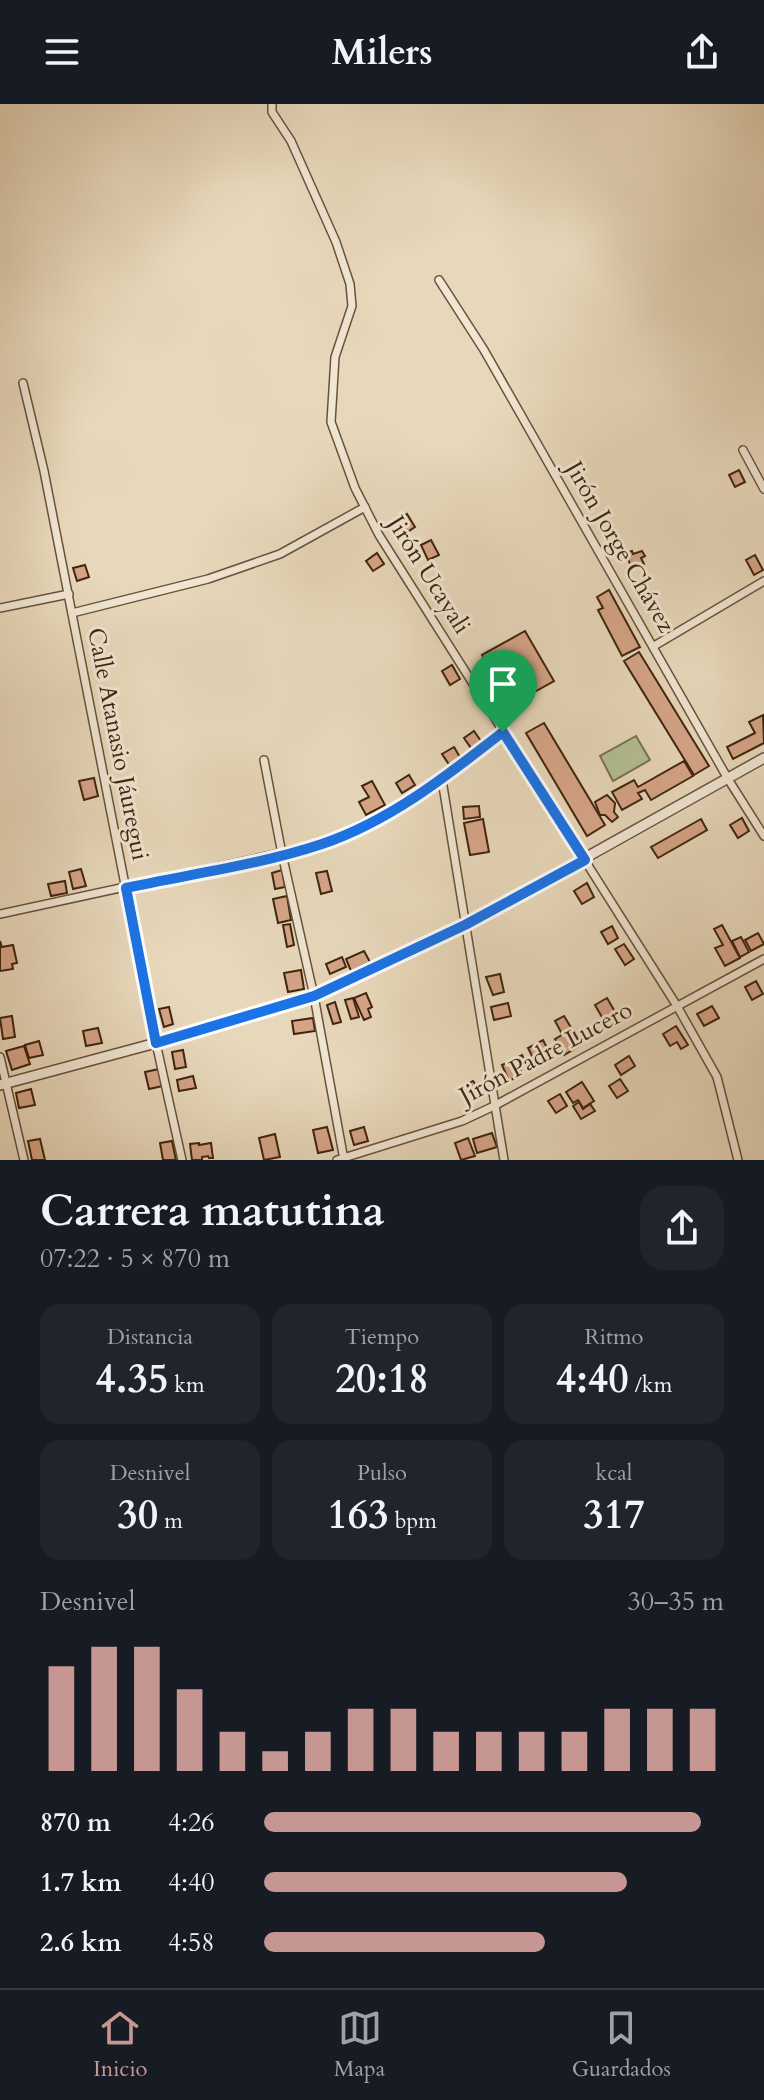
<!DOCTYPE html>
<html lang="es">
<head>
<meta charset="utf-8">
<style>
	body { margin:0; font-family:Cardo,serif; background:#20242c; color:#f1f3f6; height:100vh; display:flex; flex-direction:column; font-size:30px; white-space:nowrap }
	* { box-sizing:border-box; margin:0 }
	p { font-size:26px; color:#9ea1a6 }
	.icon { flex:none; width:44px; height:44px; fill:none; stroke:currentColor; stroke-width:2; stroke-linecap:round; stroke-linejoin:round }
	.map { position:relative; height:1056px; overflow:hidden }
	.details { display:flex; flex-direction:column; background:#171b24; flex:1 }
	.details>* { flex:none }
	.pin { position:absolute; display:grid; place-items:center; width:68px; height:68px; color:#fff; margin:-82px -34px; border-radius:50% 50% 50% 0; rotate:-45deg; box-shadow:0 0 8px #0007 }
	.pin .icon { rotate:45deg }
	.round { display:grid; place-items:center; flex:none; width:84px; height:84px; border-radius:24px; background:#20242c }
	.headline { display:flex; align-items:center; justify-content:space-between; height:136px; padding:0 40px }
	h1 { font-size:44px; font-weight:700; line-height:60px }
	.stats { display:grid; grid-template-columns:repeat(3,1fr); gap:12px; height:136px; padding:8px 40px }
	.stats div { display:grid; align-content:center; border-radius:20px; background:#20242c; text-align:center }
	.stats b { font-size:40px; font-weight:700 }
	.stats small { font-size:22px; font-weight:400 }
	.stats p { font-size:22px }
	.chart { height:224px; padding:16px 40px }
	.chart p { display:flex; justify-content:space-between }
	.chart svg { width:100%; height:144px; margin-top:8px; stroke:#c59692; stroke-width:6 }
	ul { padding:0 40px; list-style:none; font-size:26px }
	li { display:grid; grid-template-columns:128px 96px 1fr; align-items:center; height:60px }
	li i { height:20px; border-radius:10px; background:#c59692 }
	header { display:flex; justify-content:space-between; align-items:center; height:104px; padding:0 40px; background:#171b24; font-size:36px; font-weight:700 }
	.tabs { display:flex; justify-content:space-around; align-items:center; height:112px; border-top:2px solid #363941; background:#171b24; font-size:22px; color:#9ea1a6 }
	.tabs a { display:grid; justify-items:center; gap:4px }
	.tabs .selected { color:#c59692 }
	.map>svg:first-child { display:block }
</style>
</head>
<body>
<header><svg class="icon" aria-label="menu" viewBox="0 0 24 24"><path d="M4 6h16M4 12h16M4 18h16"/></svg>Milers<svg class="icon" aria-label="share" viewBox="0 0 24 24"><path d="M12 15V3M7 8l5-5 5 5M5 13v7h14v-7"/></svg></header>
<div class="map">
<svg width="764" height="1056" viewBox="0 0 764 1056">
	<rect width="100%" height="100%" fill="#e8d8bb"/>
	<filter id="stains"><feTurbulence type="fractalNoise" baseFrequency=".0025" numOctaves="4"/><feColorMatrix values="0 0 0 0 .2 0 0 0 0 .09 0 0 0 0 .02 0 0 0 .5 -.17"/></filter>
	<radialGradient id="worn" r=".72"><stop offset=".6" stop-color="#630" stop-opacity="0"/><stop offset="1" stop-color="#630" stop-opacity=".3"/></radialGradient>
	<!-- green -->
	<path fill="#b3bf92" stroke="#797250" stroke-width="2" d="M636,632L650,656L613,677L600,652Z"/>
	<!-- building -->
	<g fill="#d6a588" stroke="#3f250e" stroke-width="2">
		<path d="M739,366L745,378L735,383L729,371Z"/>
		<path d="M407,410L415,423L406,429L398,416Z"/>
		<path d="M431,436L439,451L428,456L421,441Z"/>
		<path d="M632,447L633,450L642,447L645,452L641,454L644,460L632,464L625,449Z"/>
		<path d="M377,449L384,460L373,467L366,457Z"/>
		<path d="M755,451L763,466L754,471L746,456Z"/>
		<path d="M85,461L89,473L77,477L73,464Z"/>
		<path d="M609,486L640,543L622,552L598,506L603,504L597,493Z"/>
		<path d="M525,527L554,577L511,601L482,551Z"/>
		<path d="M639,548L709,662L694,671L624,557Z"/>
		<path d="M452,561L460,575L450,581L442,567Z"/>
		<path d="M763,611L764,639L733,655L727,643L755,629L749,618Z"/>
		<path d="M544,619L605,721L587,732L526,629Z"/>
		<path d="M474,627L483,640L473,647L464,634Z"/>
		<path d="M454,643L461,655L450,662L442,650Z"/>
		<path d="M684,657L693,672L651,696L645,686L638,689L642,695L622,706L612,688L634,676L638,683Z"/>
		<path d="M409,671L415,681L402,689L396,679Z"/>
		<path d="M94,674L98,692L84,696L79,677Z"/>
		<path d="M372,677L385,701L366,711L359,698L369,693L362,682Z"/>
		<path d="M607,691L615,699L614,708L618,713L612,718L605,711H600L595,698Z"/>
		<path d="M479,702L480,713L464,715L463,703Z"/>
		<path d="M742,714L749,727L738,734L730,721Z"/>
		<path d="M483,715L489,748L470,751L464,719Z"/>
		<path d="M701,715L707,726L658,754L651,743Z"/>
		<path d="M81,765L86,782L73,785L69,768Z"/>
		<path d="M282,766L285,783L275,785L272,769Z"/>
		<path d="M327,767L332,787L321,790L316,769Z"/>
		<path d="M65,777L67,789L51,792L48,780Z"/>
		<path d="M587,779L594,793L582,800L574,787Z"/>
		<path d="M287,792L291,816L278,819L273,795Z"/>
		<path d="M290,820L294,841L287,843L283,821Z"/>
		<path d="M722,821L740,854L725,862L715,844L723,841L714,825Z"/>
		<path d="M612,822L618,834L608,840L601,828Z"/>
		<path d="M758,829L764,840L751,847L745,836Z"/>
		<path d="M741,833L749,848L740,853L732,837Z"/>
		<path d="M0,837L2,843L13,841L17,859L12,860L13,865L0,867Z"/>
		<path d="M624,840L634,855L625,861L615,845Z"/>
		<path d="M364,847L370,858L351,867L346,855Z"/>
		<path d="M342,853L346,863L330,870L326,860Z"/>
		<path d="M301,866L304,885L288,888L284,869Z"/>
		<path d="M500,870L504,888L493,891L486,873Z"/>
		<path d="M756,877L763,890L752,896L745,883Z"/>
		<path d="M366,889L372,903L368,905L371,913L364,916L354,894Z"/>
		<path d="M353,894L359,913L351,915L345,896Z"/>
		<path d="M607,894L618,913L606,920L595,901Z"/>
		<path d="M335,898L341,918L333,920L327,901Z"/>
		<path d="M508,899L511,912L494,916L491,903Z"/>
		<path d="M712,902L719,914L704,922L697,910Z"/>
		<path d="M169,903L173,920L164,923L159,905Z"/>
		<path d="M12,912L15,933L3,935L0,914Z"/>
		<path d="M564,912L572,925L562,930L555,917Z"/>
		<path d="M313,914L315,927L294,930L292,917Z"/>
		<path d="M676,922L688,941L681,945L677,938L670,942L663,930Z"/>
		<path d="M98,924L102,939L86,942L83,927Z"/>
		<path d="M572,925L581,941L564,951L555,935Z"/>
		<path d="M543,936L552,954L537,962L528,944Z"/>
		<path d="M39,937L43,951L29,954L25,941Z"/>
		<path d="M24,942L30,960L12,966L6,947Z"/>
		<path d="M183,946L186,963L175,965L172,948Z"/>
		<path d="M522,951L526,959L519,963L523,970L509,977L502,961Z"/>
		<path d="M629,952L635,962L621,971L615,961Z"/>
		<path d="M159,965L163,982L149,985L145,968Z"/>
		<path d="M193,972L196,984L179,987L177,976Z"/>
		<path d="M620,975L628,987L617,994L609,982Z"/>
		<path d="M473,977L482,990L469,996L465,987L468,985L466,981Z"/>
		<path d="M582,978L594,997L583,1004L578,996L573,999L566,988Z"/>
		<path d="M31,985L35,1001L19,1004L16,989Z"/>
		<path d="M560,990L567,1002L556,1009L548,997Z"/>
		<path d="M579,998L583,1005L590,1000L595,1007L581,1015L573,1002Z"/>
		<path d="M327,1023L333,1046L318,1049L313,1026Z"/>
		<path d="M364,1023L368,1037L354,1041L350,1027Z"/>
		<path d="M492,1029L497,1043L477,1049L473,1035Z"/>
		<path d="M275,1030L280,1053L264,1056L259,1034Z"/>
		<path d="M468,1034L475,1052L461,1056L455,1039Z"/>
		<path d="M40,1035L45,1056H32L28,1037Z"/>
		<path d="M172,1037L176,1056H163L160,1039Z"/>
		<path d="M199,1039V1041L211,1039L213,1054H209L208,1052L202,1053V1056H192L190,1040Z"/>
	</g>
	<g fill="none" stroke-linecap="round" stroke-linejoin="round">
		<defs>
			<g id="minor">
				<path d="M272,0V8L291,37L336,138L350,180L352,202L335,253L331,318L355,384L379,431L677,902L717,973L738,1056"/>
				<path d="M439,176L484,246L728,675L764,732"/>
				<path d="M23,279L44,367L156,939L182,1056"/>
				<path d="M743,346L764,385"/>
				<path d="M0,504L69,490"/>
				<path d="M72,509L208,475L280,450L365,403"/>
				<path d="M654,542L764,477"/>
				<path d="M264,656L282,750L314,892L344,1056"/>
				<path d="M442,676L504,1056"/>
				<path d="M0,810L323,740L411,695L442,676L503,628"/>
				<path d="M0,953L24,1056"/>
				<path d="M337,1056L462,1017L494,1002L764,855"/>
			</g>
			<path id="tertiary" d="M0,981L156,939L314,892L465,821L764,654"/>
		</defs>
		<!-- minor casing -->
		<use href="#minor" stroke="#695239" stroke-width="10"/>
		<!-- tertiary casing -->
		<use href="#tertiary" stroke="#695239" stroke-width="12"/>
		<!-- minor -->
		<use href="#minor" stroke="#f0e6d3" stroke-width="7"/>
		<!-- tertiary -->
		<use href="#tertiary" stroke="#f0e6d3" stroke-width="9"/>
	</g>
	<g fill="none" stroke-linecap="round" stroke-linejoin="round">
		<defs>
			<path id="route" d="M503,628L585,756L465,821L314,892L156,939L126,784C190,770 259,761 322,740C390,717 448,671 503,628Z"/>
		</defs>
		<!-- route casing -->
		<use href="#route" stroke="#fff" stroke-width="16"/>
		<!-- route -->
		<use href="#route" stroke="#1a73e8" stroke-width="10"/>
	</g>
	<g text-anchor="middle" dominant-baseline="central" stroke-width="6" stroke-linejoin="round" paint-order="stroke">
		<!-- street labels -->
		<g font-size="24" fill="#3f250e" stroke="#f0e6d3">
			<text transform="translate(620 443) rotate(60)">Jirón Jorge Chávez</text>
			<text transform="translate(429 471) rotate(58)">Jirón Ucayali</text>
			<text transform="translate(118 640) rotate(79)">Calle Atanasio Jáuregui</text>
			<text transform="translate(546 949) rotate(-28)">Jirón Padre Lucero</text>
		</g>
	</g>
	<rect width="100%" height="100%" filter="url(#stains)"/>
	<rect width="100%" height="100%" fill="url(#worn)"/>
</svg>
<div class="pin" style="left:503px;top:628px;background:#1e9e55"><svg class="icon" aria-label="arrive" viewBox="0 0 24 24"><path d="M6 21V4h12l-3 4 3 4H6"/></svg></div>
</div>
<section class="details">
<div class="headline"><div><h1>Carrera matutina</h1><p>07:22 · 5 × 870 m</p></div><a class="round"><svg class="icon" aria-label="share" viewBox="0 0 24 24"><path d="M12 15V3M7 8l5-5 5 5M5 13v7h14v-7"/></svg></a></div>
<div class="stats">
<div><p>Distancia</p><b>4.35<small> km</small></b></div>
<div><p>Tiempo</p><b>20:18</b></div>
<div><p>Ritmo</p><b>4:40<small> /km</small></b></div>
</div>
<div class="stats">
<div><p>Desnivel</p><b>30<small> m</small></b></div>
<div><p>Pulso</p><b>163<small> bpm</small></b></div>
<div><p>kcal</p><b>317</b></div>
</div>
<div class="chart"><p><span>Desnivel</span>30–35 m</p>
<svg viewBox="0 0 160 44" preserveAspectRatio="none"><path d="M5 44V12M15 44V6M25 44V6M35 44V19M45 44V32M55 44V38M65 44V32M75 44V25M85 44V25M95 44V32M105 44V32M115 44V32M125 44V32M135 44V25M145 44V25M155 44V25"/></svg>
</div>
<ul>
<li><b>870 m</b>4:26<i style="width:95%"></i></li>
<li><b>1.7 km</b>4:40<i style="width:79%"></i></li>
<li><b>2.6 km</b>4:58<i style="width:61%"></i></li>
</ul>
</section>
<nav class="tabs">
<a class="selected"><svg class="icon" aria-label="home" viewBox="0 0 24 24"><path d="M3 11l9-7 9 7M6 9v11h12V9"/></svg>Inicio</a>
<a><svg class="icon" aria-label="map" viewBox="0 0 24 24"><path d="M3 6l6-2 6 2 6-2v14l-6 2-6-2-6 2zM9 4v14M15 6v14"/></svg>Mapa</a>
<a><svg class="icon" aria-label="saved" viewBox="0 0 24 24"><path d="M7 4h10v16l-5-4-5 4z"/></svg>Guardados</a>
</nav>
</body>
</html>
